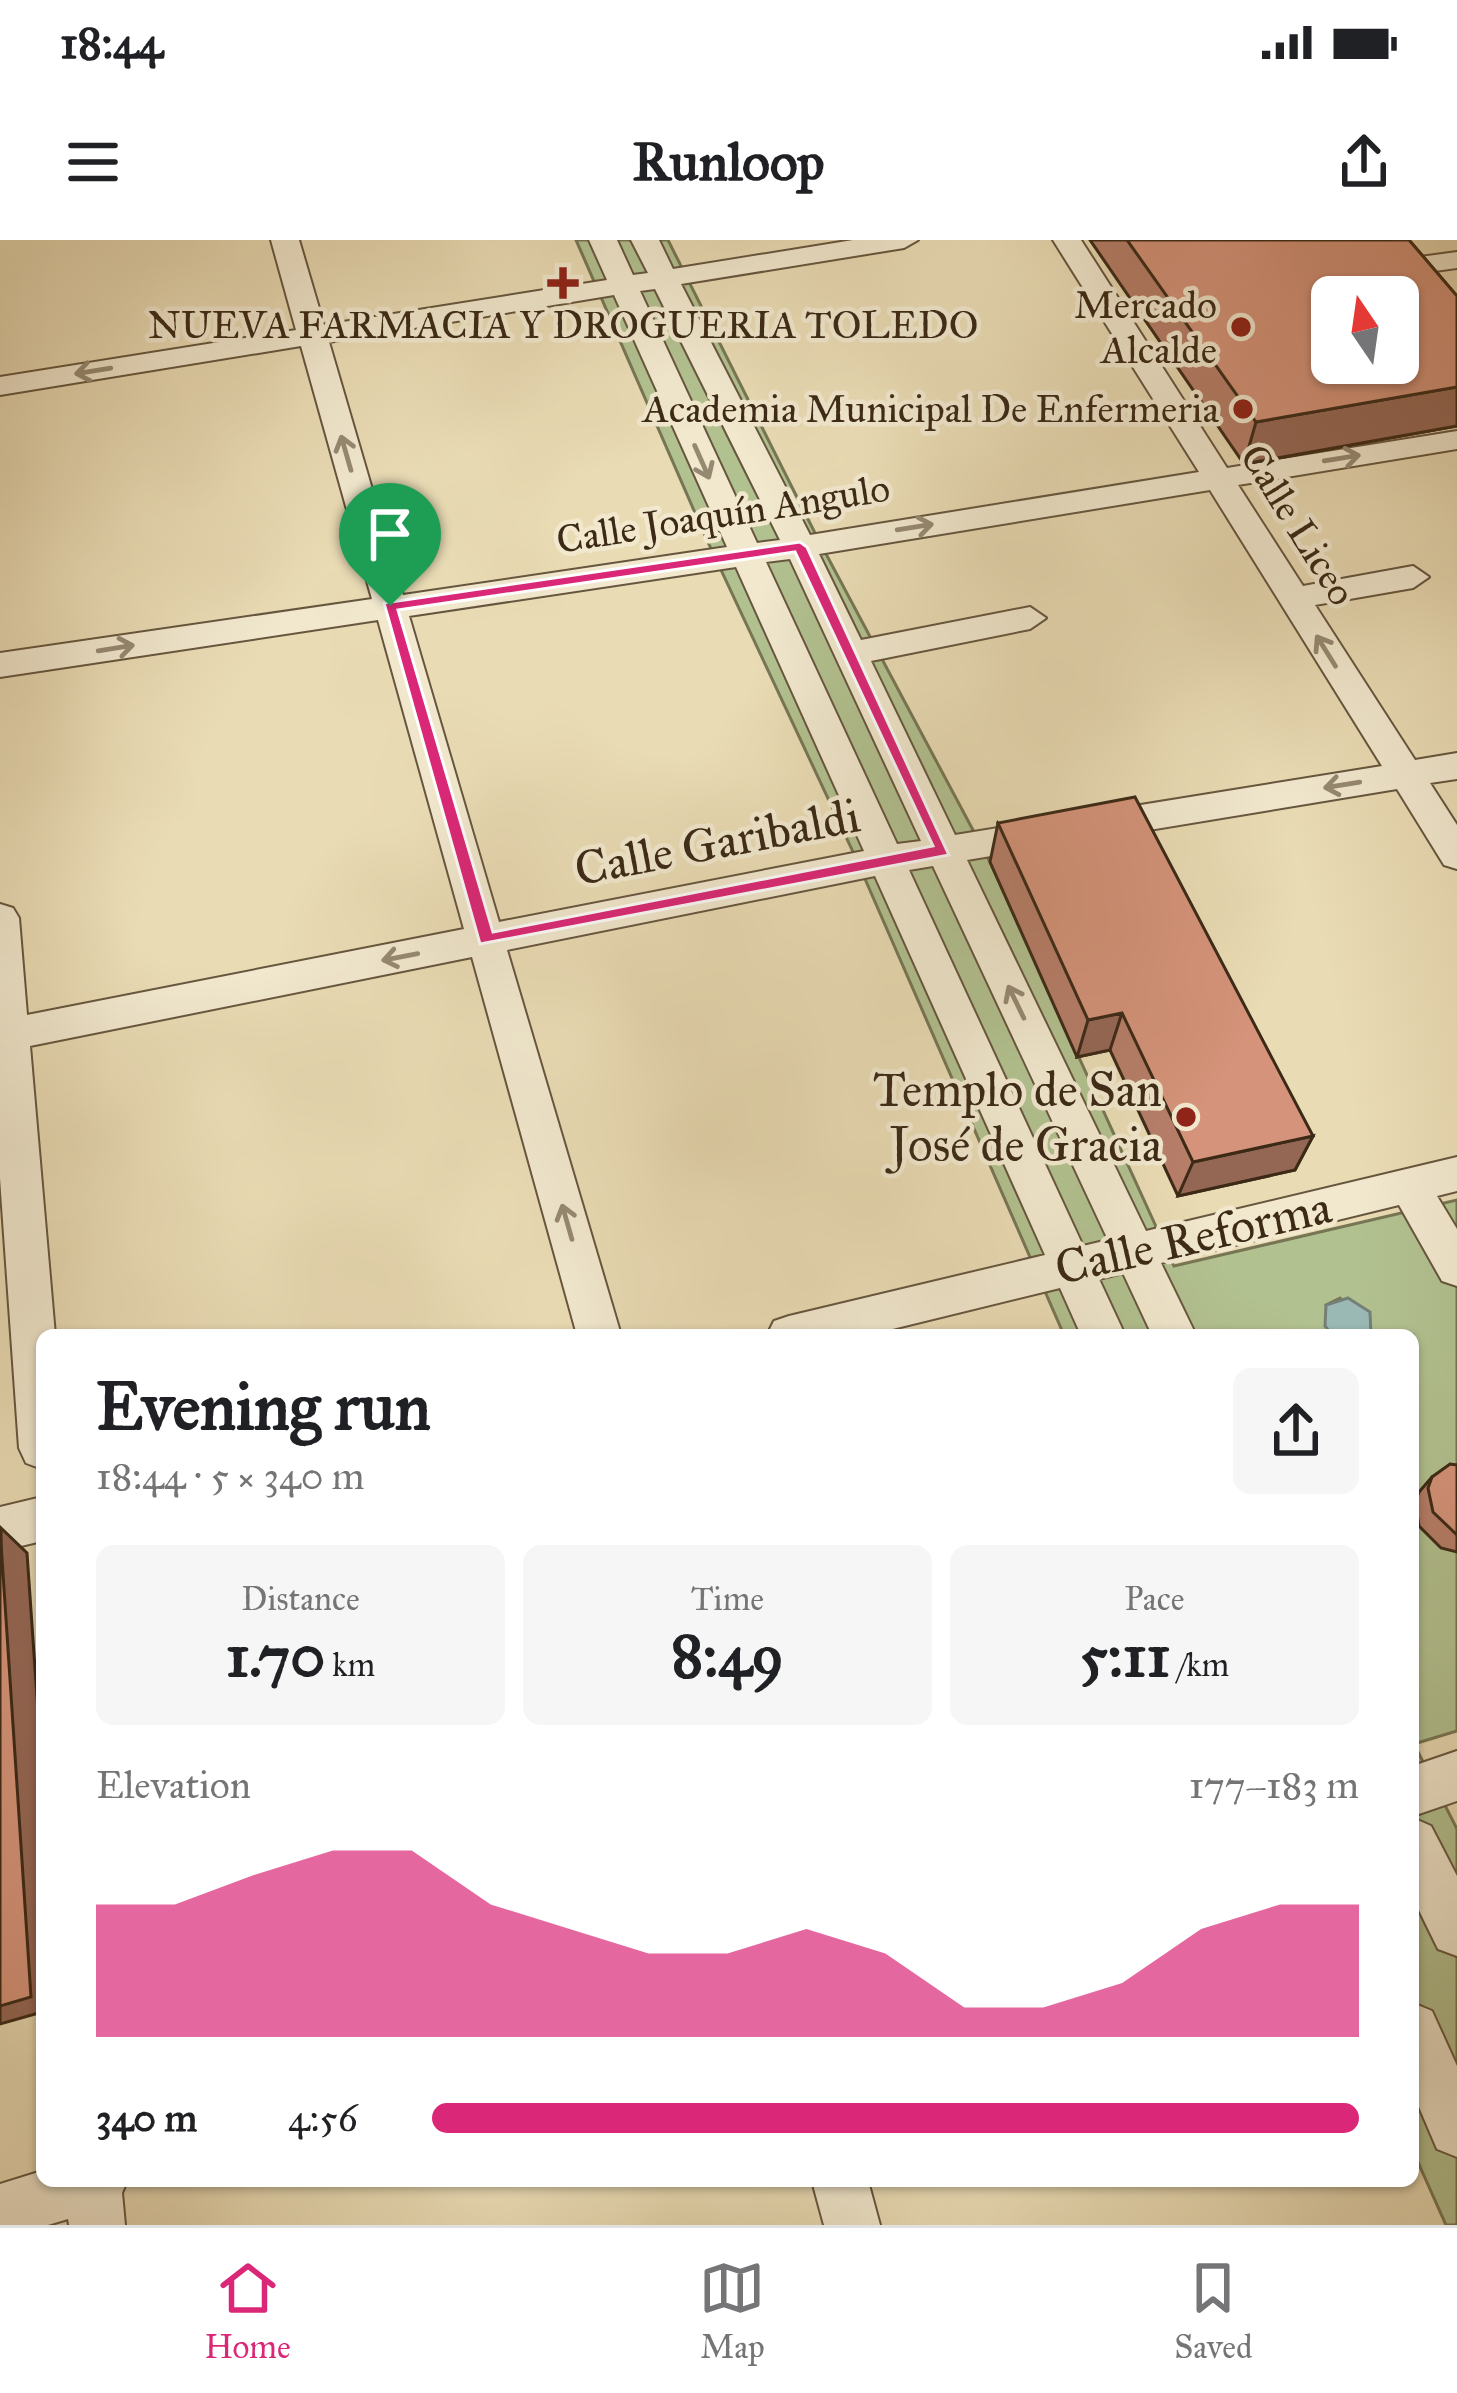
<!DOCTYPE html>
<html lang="en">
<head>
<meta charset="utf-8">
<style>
	body { margin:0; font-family:"IM FELL Great Primer",serif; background:#f6f6f6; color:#202124; height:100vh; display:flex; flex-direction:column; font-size:45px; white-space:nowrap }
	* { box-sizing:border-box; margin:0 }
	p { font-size:39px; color:#757577 }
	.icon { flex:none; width:66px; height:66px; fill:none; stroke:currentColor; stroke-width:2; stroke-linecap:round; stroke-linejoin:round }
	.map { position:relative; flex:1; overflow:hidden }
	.details { position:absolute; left:36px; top:1089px; width:1383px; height:858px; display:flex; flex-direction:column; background:#fff; border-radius:18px; box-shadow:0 3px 9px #0004 }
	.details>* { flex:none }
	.needle { width:78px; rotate:347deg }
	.fabs { position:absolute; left:1311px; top:36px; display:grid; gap:24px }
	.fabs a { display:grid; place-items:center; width:108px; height:108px; border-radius:18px; background:#fff; box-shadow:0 3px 9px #0004; font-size:60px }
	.pin { position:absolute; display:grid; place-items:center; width:102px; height:102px; color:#fff; margin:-123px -51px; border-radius:50% 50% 50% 0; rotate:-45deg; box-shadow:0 0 12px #0007 }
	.pin .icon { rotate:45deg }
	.round { display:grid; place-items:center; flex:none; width:126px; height:126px; border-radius:18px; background:#f6f6f6 }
	.head { display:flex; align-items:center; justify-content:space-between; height:204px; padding:0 60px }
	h1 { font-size:66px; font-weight:700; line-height:90px }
	.stats { display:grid; grid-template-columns:repeat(3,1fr); gap:18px; height:204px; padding:12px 60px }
	.stats div { display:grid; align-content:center; border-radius:18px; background:#f6f6f6; text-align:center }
	.stats b { font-size:60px; font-weight:700 }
	.stats small { font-size:33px; font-weight:400 }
	.stats p { font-size:33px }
	.chart { height:336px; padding:24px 60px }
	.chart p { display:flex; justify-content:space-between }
	.chart svg { width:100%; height:216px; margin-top:12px; fill:#db2777; opacity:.7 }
	ul { padding:0 60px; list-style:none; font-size:39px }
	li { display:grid; grid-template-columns:192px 144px 1fr; align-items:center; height:90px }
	li i { height:30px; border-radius:15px; background:#db2777 }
	.status { display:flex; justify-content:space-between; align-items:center; height:84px; padding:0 60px; background:#fff; direction:ltr }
	.status svg { height:33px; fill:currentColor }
	header { display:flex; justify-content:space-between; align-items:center; height:156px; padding:0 60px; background:#fff; font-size:54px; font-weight:700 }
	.menu { display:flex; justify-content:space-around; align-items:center; height:168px; border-top:3px solid #e0e0e0; background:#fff; font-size:33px; color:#757577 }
	.menu a { display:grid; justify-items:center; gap:6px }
	.menu .current { color:#db2777 }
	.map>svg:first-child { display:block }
</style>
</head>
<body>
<div class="status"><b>18:44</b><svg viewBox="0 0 49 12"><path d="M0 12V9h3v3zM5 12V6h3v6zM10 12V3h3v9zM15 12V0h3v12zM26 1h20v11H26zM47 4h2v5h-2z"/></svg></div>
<header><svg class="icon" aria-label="menu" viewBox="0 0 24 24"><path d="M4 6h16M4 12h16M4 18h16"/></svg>Runloop<svg class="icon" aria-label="share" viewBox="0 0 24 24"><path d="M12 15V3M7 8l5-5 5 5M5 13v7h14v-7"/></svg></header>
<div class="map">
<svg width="1457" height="1985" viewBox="0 0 1457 1985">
	<rect width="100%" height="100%" fill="#e9dbb4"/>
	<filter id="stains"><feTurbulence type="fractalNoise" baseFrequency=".00167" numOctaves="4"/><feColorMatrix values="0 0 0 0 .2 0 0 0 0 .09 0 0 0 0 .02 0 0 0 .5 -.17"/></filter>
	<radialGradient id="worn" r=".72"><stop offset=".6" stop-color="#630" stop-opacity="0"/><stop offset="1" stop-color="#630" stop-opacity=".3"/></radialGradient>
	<!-- green -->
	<path fill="#b2c190" stroke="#777654" stroke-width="3" d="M576,0H668L817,297L990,622L1174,1026L1457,960V1491L1414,1504L1457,1589V1985H1446L1413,1911V1095H1371L1340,1058L1326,1065L1332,1095H1064L855,616L706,298Z"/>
	<!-- water -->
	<path fill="#9ab9b5" stroke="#748076" stroke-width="3" d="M1348,1058L1370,1072L1371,1095H1332L1325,1086L1326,1065Z"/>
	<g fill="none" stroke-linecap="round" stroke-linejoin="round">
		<defs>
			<g id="minor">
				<path d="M271,0H299L324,85L607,40L589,0H617L633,35L648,33L631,0H659L673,29L853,0H918L904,8L681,44L810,295L1199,232L1053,0H1081L1227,228L1457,191V209L1238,245L1303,346L1413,326L1429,337L1413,348L1315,365L1415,520L1457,513V539L1430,543L1457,585V629L1444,625L1397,549L967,620L1146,991L1457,917V951L1437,956L1457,989V1046L1442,1041L1399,965L1161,1023L1196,1095H1152L1123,1033L1099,1039L1125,1095H1081L1060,1048L868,1095H767L774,1081L789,1076L1045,1015L875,636L507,710L621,1095H577L472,717L30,806L55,1095H42V1229L26,1223L19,1208L0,938V664L13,668L19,678L27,775L464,689L378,380L0,437V413L372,359L301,106L0,155V137L296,90ZM655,49L780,300L757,303L640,51ZM614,55L727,307L403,355L329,102ZM1210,250L1382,526L955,595L871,421L1030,389L1046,378L1030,367L861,400L819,314ZM790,319L921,601L897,604L766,322ZM736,327L864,611L499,682L409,376ZM933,626L1108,1000L1083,1006L909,630Z"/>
				<path d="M1457,12V28L1405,35L1391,27L1405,19Z"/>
				<path d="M42,1257V1301L0,1311V1267Z"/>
				<path d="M1457,1511V1561L1413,1576V1526Z"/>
				<path d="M1413,1578L1431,1586L1457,1636V1716L1438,1709L1413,1658Z"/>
				<path d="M1413,1763L1432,1771L1457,1826V1917L1437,1909L1413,1853Z"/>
				<path d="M42,1931V1941H127L122,1953L125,1985H69L68,1979L48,1985H0V1944Z"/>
				<path d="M812,1941H868L880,1985H824Z"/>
			</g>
		</defs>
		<!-- minor casing -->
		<use href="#minor" stroke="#67563e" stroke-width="4"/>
		<!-- minor -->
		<use href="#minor" fill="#f1e8ce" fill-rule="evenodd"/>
	</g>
	<!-- wall -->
	<g fill="#b67e69" stroke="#3c2a17" stroke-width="3">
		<path d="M1090,0H1409L1457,56V186L1244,224Z"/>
		<path d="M998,583L1313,896L1295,930L1178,956L1110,810L1077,817L990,622Z"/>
		<path d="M1457,1225V1312L1441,1308L1419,1286L1415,1262L1419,1252L1432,1237Z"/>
	</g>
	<!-- shaded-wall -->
	<g fill="#946755" stroke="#3c2a17" stroke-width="3">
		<path d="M1457,147V186L1244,224L1256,182Z"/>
		<path d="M1122,773L1110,810L1077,817L1088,780Z"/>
		<path d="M1313,896L1295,930L1178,956L1193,922Z"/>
		<path d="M1,1288L27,1313L42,1529V1772L0,1784Z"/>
	</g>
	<!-- building -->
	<g fill="#d4937a" stroke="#3c2a17" stroke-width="3" fill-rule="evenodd">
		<path d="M1127,0H1409L1457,56V147L1256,182ZM1332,57H1398V123H1332Z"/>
		<path d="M1135,557L1313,896L1193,922L1122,773L1088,780L998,583Z"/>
		<path d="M1450,1224L1457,1225V1295L1433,1272L1428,1248L1432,1237Z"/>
		<path d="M0,1288L31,1757L0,1766Z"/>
	</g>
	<!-- one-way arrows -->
	<defs><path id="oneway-shaft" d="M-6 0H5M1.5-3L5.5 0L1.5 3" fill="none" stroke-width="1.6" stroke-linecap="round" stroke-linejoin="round" transform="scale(3)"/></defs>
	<g stroke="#968972">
		<use href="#oneway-shaft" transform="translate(93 131) rotate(171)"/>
		<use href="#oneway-shaft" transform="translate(346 213) rotate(-106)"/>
		<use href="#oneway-shaft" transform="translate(1342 218) rotate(-9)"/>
		<use href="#oneway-shaft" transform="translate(702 222) rotate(66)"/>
		<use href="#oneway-shaft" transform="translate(915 287) rotate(-9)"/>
		<use href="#oneway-shaft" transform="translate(116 408) rotate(-9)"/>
		<use href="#oneway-shaft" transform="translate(1326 411) rotate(-122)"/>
		<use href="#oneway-shaft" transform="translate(1342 545) rotate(171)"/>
		<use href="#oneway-shaft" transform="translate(400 717) rotate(169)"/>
		<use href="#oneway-shaft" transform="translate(1016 762) rotate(-116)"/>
		<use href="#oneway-shaft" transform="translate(567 982) rotate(-106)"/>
	</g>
	<!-- route -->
	<path fill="#db2777" stroke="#fff" stroke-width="3" fill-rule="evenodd" d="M800,302L807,307L949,615L480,704L384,363ZM795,312L933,606L493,692L398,370Z"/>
	<!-- markers -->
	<g fill="#8f2418" stroke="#f1e8ce" stroke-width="4.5">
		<path d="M557 25h12v12h12v12h-12v12h-12v-12h-12v-12h12z"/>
		<circle cx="1241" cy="87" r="12"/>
		<circle cx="1243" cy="169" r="12"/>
		<circle cx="1186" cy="877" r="12"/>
	</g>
	<g text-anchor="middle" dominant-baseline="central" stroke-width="9" stroke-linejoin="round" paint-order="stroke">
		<!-- far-poi labels -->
		<g font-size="39" fill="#3c2a17" stroke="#f1e8ce" text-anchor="end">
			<text x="1217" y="65">Mercado<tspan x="1217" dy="45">Alcalde</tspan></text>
			<text x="563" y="85" text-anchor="middle">NUEVA FARMACIA Y DROGUERIA TOLEDO</text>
			<text x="1219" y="169">Academia Municipal De Enfermeria</text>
		</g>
		<!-- far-street labels -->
		<g font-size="39" fill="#3c2a17" stroke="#f1e8ce">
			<text transform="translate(723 274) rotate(-9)">Calle Joaquín Angulo</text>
			<text transform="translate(1298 285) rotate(58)">Calle Liceo</text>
		</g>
		<!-- street labels -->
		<g font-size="48" fill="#3c2a17" stroke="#f1e8ce">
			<text transform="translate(717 602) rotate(-11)">Calle Garibaldi</text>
			<text transform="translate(1193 997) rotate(-13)">Calle Reforma</text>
		</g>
		<!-- poi labels -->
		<g font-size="48" fill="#3c2a17" stroke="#f1e8ce" text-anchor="end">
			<text x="1162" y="849">Templo de San<tspan x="1162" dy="55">José de Gracia</tspan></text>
		</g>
	</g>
	<rect width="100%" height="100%" filter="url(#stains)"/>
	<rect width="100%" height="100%" fill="url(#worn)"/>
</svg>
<div class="fabs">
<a><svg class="needle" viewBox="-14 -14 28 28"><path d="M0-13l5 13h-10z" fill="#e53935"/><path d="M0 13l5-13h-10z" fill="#757577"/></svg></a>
</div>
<div class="pin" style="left:390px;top:366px;background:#1e9e55"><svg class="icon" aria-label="arrive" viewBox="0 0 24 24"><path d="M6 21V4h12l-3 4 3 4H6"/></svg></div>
<section class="details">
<div class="head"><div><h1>Evening run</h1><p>18:44 · 5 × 340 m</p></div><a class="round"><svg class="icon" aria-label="share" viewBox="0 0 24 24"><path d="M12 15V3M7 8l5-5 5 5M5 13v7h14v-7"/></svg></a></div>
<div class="stats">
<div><p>Distance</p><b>1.70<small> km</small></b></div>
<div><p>Time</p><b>8:49</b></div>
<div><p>Pace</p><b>5:11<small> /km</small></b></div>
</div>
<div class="chart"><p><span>Elevation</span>177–183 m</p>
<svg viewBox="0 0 160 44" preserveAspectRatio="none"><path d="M0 44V17L10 17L20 11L30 6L40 6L50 17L60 22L70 27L80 27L90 22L100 27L110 38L120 38L130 33L140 22L150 17L160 17V44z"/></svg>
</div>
<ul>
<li><b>340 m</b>4:56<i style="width:100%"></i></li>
</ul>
</section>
</div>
<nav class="menu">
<a class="current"><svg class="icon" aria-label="home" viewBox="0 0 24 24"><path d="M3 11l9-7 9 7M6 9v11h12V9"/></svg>Home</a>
<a><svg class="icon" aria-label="map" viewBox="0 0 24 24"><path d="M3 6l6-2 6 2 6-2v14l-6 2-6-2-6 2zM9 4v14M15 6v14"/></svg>Map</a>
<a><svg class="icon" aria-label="saved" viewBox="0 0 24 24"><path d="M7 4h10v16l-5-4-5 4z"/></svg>Saved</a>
</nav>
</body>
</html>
